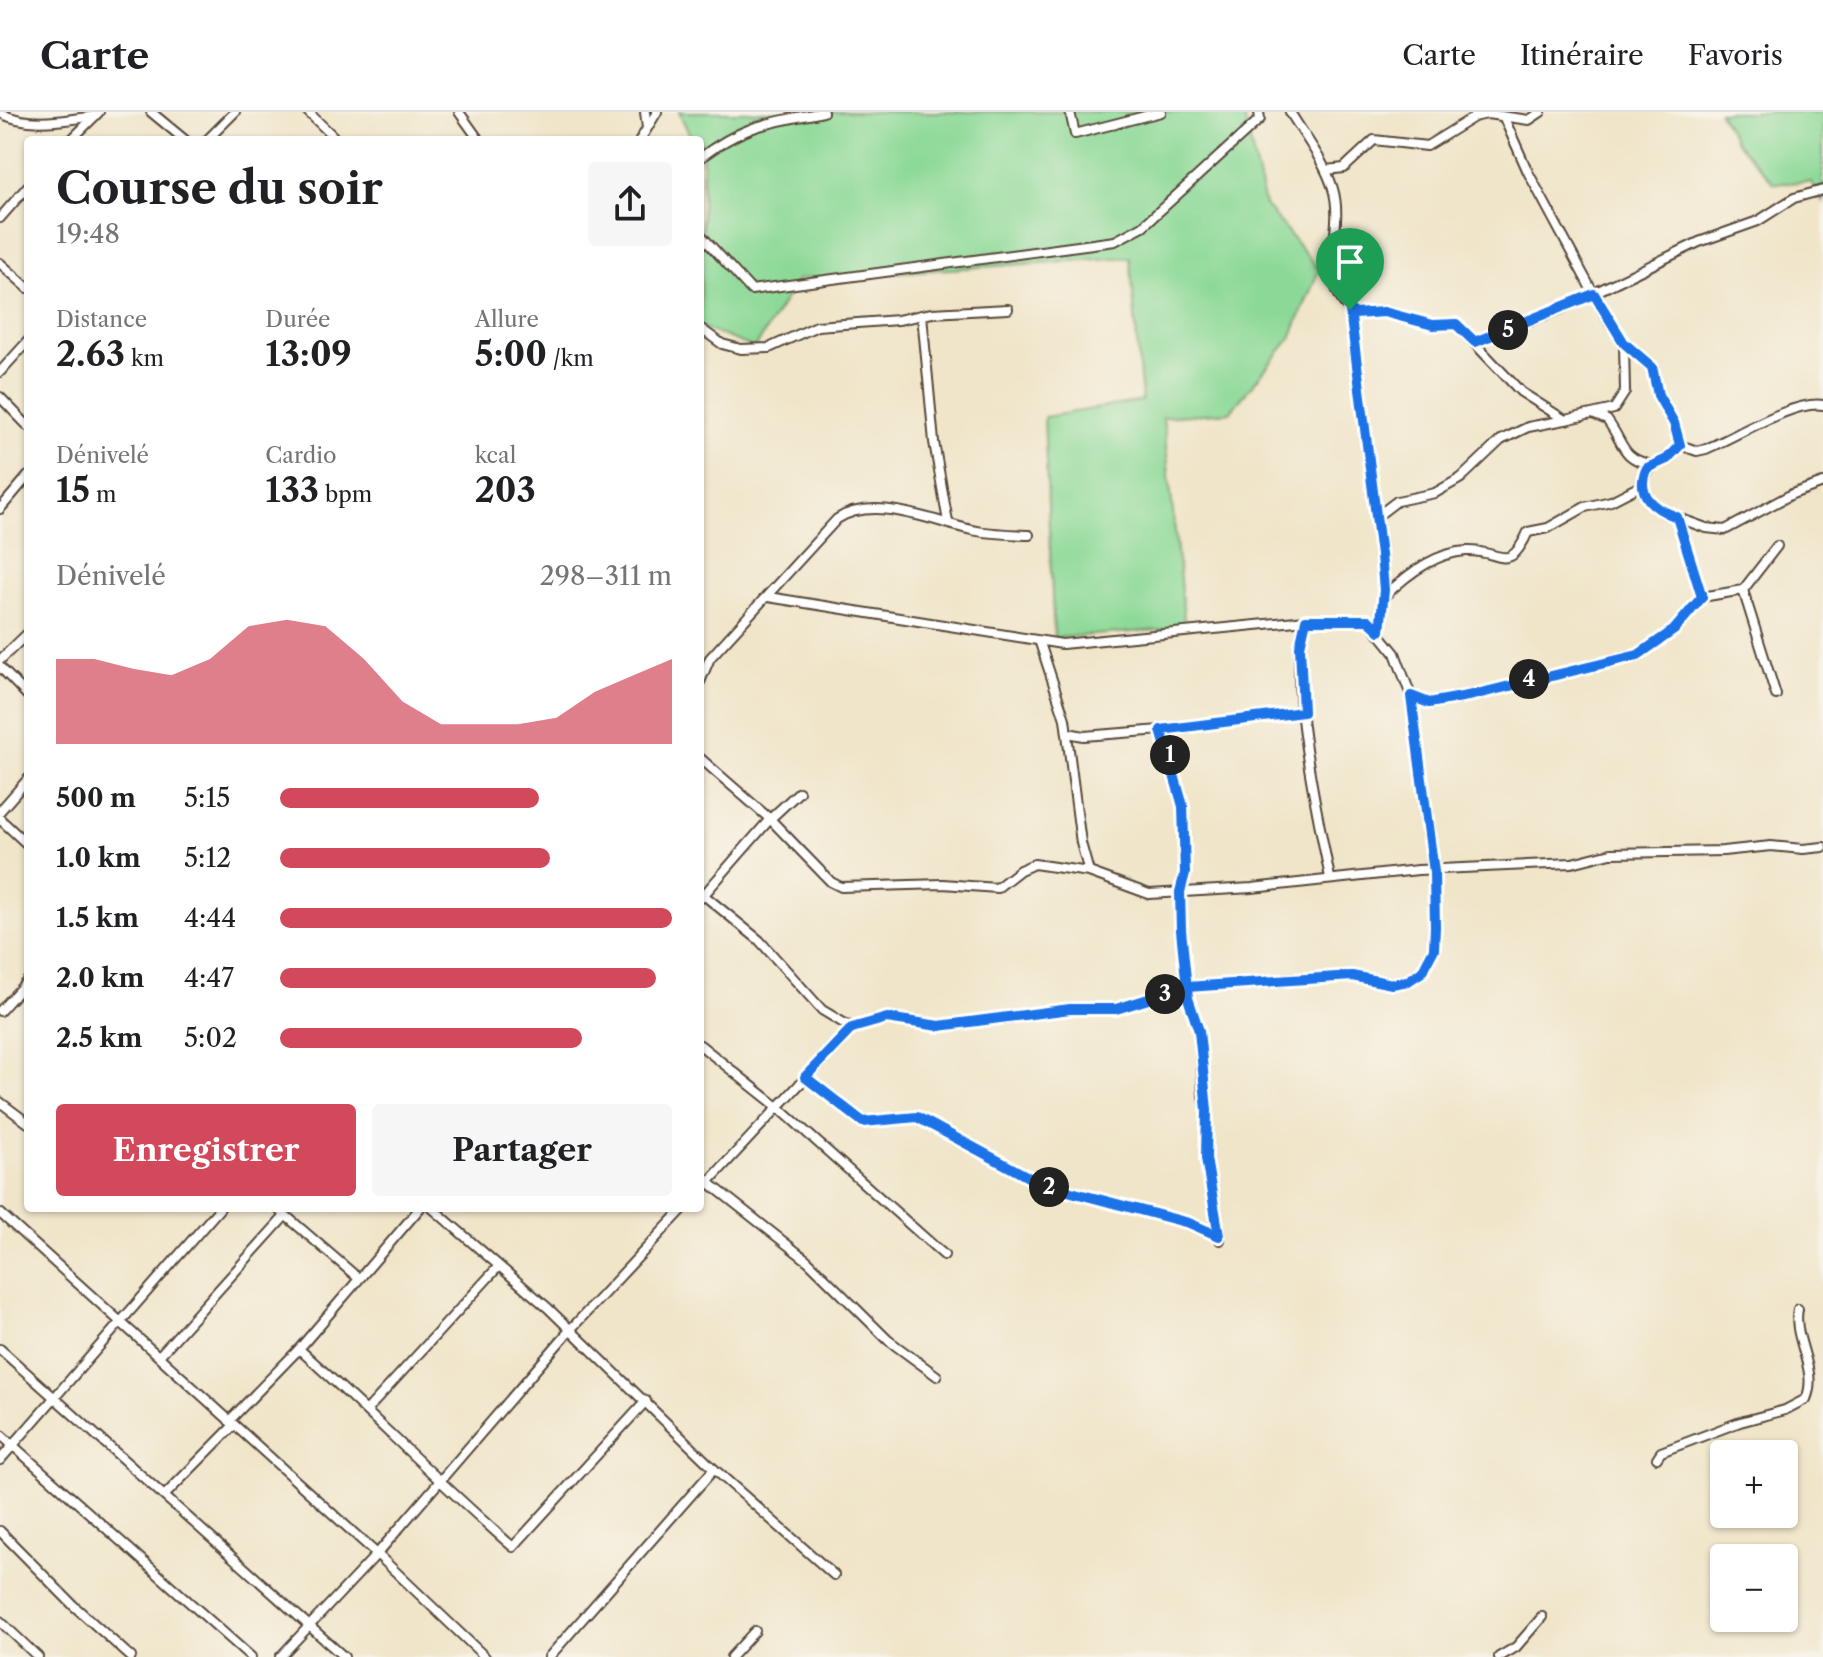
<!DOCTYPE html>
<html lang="fr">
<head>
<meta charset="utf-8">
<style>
	body { margin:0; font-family:"Libre Caslon Text",serif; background:#f6f6f6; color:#202124; height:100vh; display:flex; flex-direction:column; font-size:30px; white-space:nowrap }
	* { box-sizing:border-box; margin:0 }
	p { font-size:26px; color:#757577 }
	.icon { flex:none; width:44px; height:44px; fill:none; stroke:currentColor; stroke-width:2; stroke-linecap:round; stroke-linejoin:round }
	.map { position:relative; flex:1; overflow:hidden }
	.panel { position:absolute; left:24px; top:24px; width:680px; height:1076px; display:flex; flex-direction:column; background:#fff; border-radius:8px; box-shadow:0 2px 6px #0004 }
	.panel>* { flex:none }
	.tools { position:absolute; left:1710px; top:1328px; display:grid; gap:16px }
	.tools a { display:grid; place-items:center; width:88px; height:88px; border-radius:8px; background:#fff; box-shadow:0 2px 6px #0004; font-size:40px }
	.pin { position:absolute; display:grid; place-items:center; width:68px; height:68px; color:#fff; margin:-82px -34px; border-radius:50% 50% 50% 0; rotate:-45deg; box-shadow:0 0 8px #0007 }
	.pin .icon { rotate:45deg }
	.km { position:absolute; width:40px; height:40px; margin:-20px; border-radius:50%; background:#222; color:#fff; font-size:22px; line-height:40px; text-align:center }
	.round { display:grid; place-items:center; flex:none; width:84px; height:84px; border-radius:8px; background:#f6f6f6 }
	.overview { display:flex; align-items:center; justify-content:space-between; height:136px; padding:0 32px }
	h1 { font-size:44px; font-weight:800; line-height:60px }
	.metrics { display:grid; grid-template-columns:repeat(3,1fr); gap:12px; height:136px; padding:8px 32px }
	.metrics div { display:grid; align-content:center }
	.metrics b { font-size:34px; font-weight:800 }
	.metrics small { font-size:22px; font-weight:400 }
	.metrics p { font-size:22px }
	.chart { height:224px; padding:16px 32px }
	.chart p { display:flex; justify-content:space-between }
	.chart svg { width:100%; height:144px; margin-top:8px; fill:#d1495b; opacity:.7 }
	.cta { display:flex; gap:16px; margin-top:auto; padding:16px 32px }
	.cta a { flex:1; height:92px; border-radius:8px; background:#d1495b; color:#fff; font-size:32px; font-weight:800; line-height:92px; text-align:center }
	.cta a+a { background:#f6f6f6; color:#202124 }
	ul { padding:0 32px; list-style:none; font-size:26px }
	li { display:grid; grid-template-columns:128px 96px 1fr; align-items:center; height:60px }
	li i { height:20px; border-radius:10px; background:#d1495b }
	header { display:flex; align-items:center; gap:48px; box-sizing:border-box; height:112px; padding:0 40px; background:#fff; border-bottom:2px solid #e0e0e0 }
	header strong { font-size:38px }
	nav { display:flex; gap:44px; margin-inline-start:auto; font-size:28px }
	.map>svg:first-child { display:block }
</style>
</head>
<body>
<header>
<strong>Carte</strong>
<nav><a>Carte</a><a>Itinéraire</a><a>Favoris</a></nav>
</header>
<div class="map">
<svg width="1823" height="1545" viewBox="0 0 1823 1545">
	<rect width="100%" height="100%" fill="#f7f3e8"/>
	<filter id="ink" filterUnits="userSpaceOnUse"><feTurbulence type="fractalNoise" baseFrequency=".0125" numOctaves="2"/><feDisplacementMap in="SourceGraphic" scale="16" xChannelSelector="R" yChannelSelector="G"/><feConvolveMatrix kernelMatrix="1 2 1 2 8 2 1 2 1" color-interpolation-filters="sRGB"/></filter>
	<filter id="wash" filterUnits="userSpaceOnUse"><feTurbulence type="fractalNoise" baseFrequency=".006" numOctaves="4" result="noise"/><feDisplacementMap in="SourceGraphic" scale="32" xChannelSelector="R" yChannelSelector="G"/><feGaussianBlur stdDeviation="1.8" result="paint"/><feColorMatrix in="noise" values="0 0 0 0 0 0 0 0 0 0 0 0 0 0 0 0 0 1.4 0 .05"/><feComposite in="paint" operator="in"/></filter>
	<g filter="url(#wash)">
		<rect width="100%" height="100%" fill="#f0e5c9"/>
		<!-- green -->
		<g fill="#8cd997" stroke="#64825a" stroke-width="2">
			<path d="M679,0H1243L1265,93L1319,158L1291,226L1230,300L1163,305L1185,516L1054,526L1044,305L1142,289L1130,145L798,167L755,236L700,215L703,51L700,28H692Z"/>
			<path d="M1719,0H1823V90L1811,70L1774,71L1736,30Z"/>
		</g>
	</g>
	<g filter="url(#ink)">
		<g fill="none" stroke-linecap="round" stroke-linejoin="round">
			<defs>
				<g id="minor">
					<path d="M151,0L185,28"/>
					<path d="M308,0L337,28"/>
					<path d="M459,0L479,28"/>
					<path d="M645,0L647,16"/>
					<path d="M1070,0L1075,22L1161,0"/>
					<path d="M1290,0C1305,25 1325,50 1333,77C1346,119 1313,170 1355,202L1384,200L1433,213L1456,212L1521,280L1565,308L1614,297L1625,280L1624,231"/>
					<path d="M0,1C29,16 64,8 95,4"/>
					<path d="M1504,6L1528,60L1605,203L1624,231L1652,255L1658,283L1674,311L1680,333"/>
					<path d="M71,28L99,0"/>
					<path d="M207,28L235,0"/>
					<path d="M640,28L657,0"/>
					<path d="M700,46C745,12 769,11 823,0"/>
					<path d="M1326,58L1344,56L1374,28L1427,34L1474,5L1487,2L1529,8L1541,0"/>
					<path d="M0,106L28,74"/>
					<path d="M700,122L751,178L1115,129L1143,114L1260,7L1259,0"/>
					<path d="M0,151L28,176"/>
					<path d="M1350,198L1381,443L1384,478L1380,519"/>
					<path d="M922,203L934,330L948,410"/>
					<path d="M700,216L722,232L741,237L769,236L817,214L898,208L932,201L1008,197"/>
					<path d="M1475,230L1559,198L1699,130L1758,109L1794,86L1823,78"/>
					<path d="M0,260L28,229"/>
					<path d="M0,285L28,314"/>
					<path d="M1595,303L1607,308C1625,332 1620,346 1652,353"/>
					<path d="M1680,333C1666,354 1637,350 1644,382L1662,400L1706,416L1725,418L1792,382L1823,371"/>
					<path d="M1680,333L1697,339L1706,337C1735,325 1794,288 1823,293"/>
					<path d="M0,397L28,364"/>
					<path d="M1376,405L1397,389L1435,381L1461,366L1501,328L1528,315L1565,308"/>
					<path d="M1677,405L1702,485"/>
					<path d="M1743,478L1776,583"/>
					<path d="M1384,485C1405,464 1435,441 1466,439C1500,437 1508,464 1528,420L1548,416L1585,395L1611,389L1642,373"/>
					<path d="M1306,508C1284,559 1319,708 1330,766"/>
					<path d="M1040,531L1065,607L1081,731L1089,760"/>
					<path d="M0,548L28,521"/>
					<path d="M0,555L28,584"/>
					<path d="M700,570L710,546L837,407C874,383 932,409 972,418C990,422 1011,422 1029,423"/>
					<path d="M1411,584L1429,591L1473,583L1638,543L1674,518L1702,485L1743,478L1777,434"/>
					<path d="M1161,618L1303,600"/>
					<path d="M1068,621L1084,624L1161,618L1183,694L1185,761L1180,780L1181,818L1188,886L1199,919L1203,984L1207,998L1206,1046L1220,1128"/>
					<path d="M700,646L770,707L831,770L841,775L943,772L997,776L1020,758L1034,752L1089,760L1149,782L1252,776L1418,758L1572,751L1611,741L1723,739L1771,734L1803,737L1823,735"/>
					<path d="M0,699L28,667"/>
					<path d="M0,707L28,733"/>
					<path d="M700,780L759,828L822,898L852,916"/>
					<path d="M701,786L770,707L799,680"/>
					<path d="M0,899L28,868"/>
					<path d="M700,933L778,995L944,1143"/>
					<path d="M805,965L863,1010L917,1005L1041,1072L1189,1111L1219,1124"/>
					<path d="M0,990L28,1011"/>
					<path d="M708,1070L808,1149L888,1228L937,1264"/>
					<path d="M700,1079L852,916L887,906L939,914L1070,897H1116L1187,875L1352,864L1392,872L1408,869L1422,860L1434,837V760L1411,584L1395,541L1368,508H1306L1062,532L768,485"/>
					<path d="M277,1096L357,1165"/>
					<path d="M432,1096L548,1196L714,1357L834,1463"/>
					<path d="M0,1101L377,1442L485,1545"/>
					<path d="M0,1237L344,1545"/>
					<path d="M299,1237C372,1302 439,1371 513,1435L646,1289"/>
					<path d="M159,1244L285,1104"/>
					<path d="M367,1298L498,1155"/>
					<path d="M229,1309L299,1237L420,1096"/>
					<path d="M0,1322L251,1545"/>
					<path d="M1657,1346L1661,1340L1740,1310L1785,1298L1806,1287C1819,1258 1792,1227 1798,1197"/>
					<path d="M0,1348L220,1096"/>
					<path d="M164,1384L234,1313"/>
					<path d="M0,1419L74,1494L131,1545"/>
					<path d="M0,1509L38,1545"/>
					<path d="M280,1545L377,1442L569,1219L684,1096"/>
					<path d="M549,1545L714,1357"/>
					<path d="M731,1545L755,1519"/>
					<path d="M1499,1545L1516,1535L1542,1505"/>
				</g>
			</defs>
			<!-- minor casing -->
			<use href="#minor" stroke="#564638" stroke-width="12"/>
			<!-- minor -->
			<use href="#minor" stroke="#fff" stroke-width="8"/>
		</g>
	</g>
	<g fill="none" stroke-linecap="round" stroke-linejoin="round" filter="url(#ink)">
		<defs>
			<path id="route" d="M1350,198L1381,443L1384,478L1380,519L1368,508H1306L1300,534L1303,600L1161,618L1183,694L1185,761L1180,780L1181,818L1188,886L1199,919L1207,998L1206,1046L1219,1124L1189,1111L1041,1072L917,1005L863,1010L805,965L852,916L887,906L939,914L1070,897H1116L1187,875L1352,864L1392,872L1408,869L1422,860L1434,837L1435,815L1434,760L1411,584L1429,591L1473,583L1638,543L1674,518L1702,485L1677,405C1654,397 1634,382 1647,356L1667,347L1680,333L1674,311L1658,283L1652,255L1624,231L1594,182L1475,230L1456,212L1433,213L1384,200L1355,202L1350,198"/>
		</defs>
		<!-- route casing -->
		<use href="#route" stroke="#fff" stroke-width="16"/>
		<!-- route -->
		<use href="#route" stroke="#1a73e8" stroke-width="10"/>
	</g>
</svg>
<div class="tools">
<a>+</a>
<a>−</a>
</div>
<div class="pin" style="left:1350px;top:198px;background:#1e9e55"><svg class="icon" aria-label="arrive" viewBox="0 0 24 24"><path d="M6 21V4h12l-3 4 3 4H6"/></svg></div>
<b class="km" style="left:1170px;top:643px">1</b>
<b class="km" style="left:1049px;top:1075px">2</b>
<b class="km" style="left:1165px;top:882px">3</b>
<b class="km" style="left:1529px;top:567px">4</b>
<b class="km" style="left:1508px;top:218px">5</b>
<section class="panel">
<div class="overview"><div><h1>Course du soir</h1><p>19:48</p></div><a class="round"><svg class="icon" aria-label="share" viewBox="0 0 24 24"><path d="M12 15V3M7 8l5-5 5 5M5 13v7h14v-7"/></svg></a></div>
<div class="metrics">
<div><p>Distance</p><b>2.63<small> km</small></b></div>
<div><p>Durée</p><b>13:09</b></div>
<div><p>Allure</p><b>5:00<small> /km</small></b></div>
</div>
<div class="metrics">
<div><p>Dénivelé</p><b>15<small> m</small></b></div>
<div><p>Cardio</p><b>133<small> bpm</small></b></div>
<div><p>kcal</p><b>203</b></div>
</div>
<div class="chart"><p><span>Dénivelé</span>298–311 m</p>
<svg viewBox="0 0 160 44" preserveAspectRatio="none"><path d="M0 44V18L10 18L20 21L30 23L40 18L50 8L60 6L70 8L80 18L90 31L100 38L110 38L120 38L130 36L140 28L150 23L160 18V44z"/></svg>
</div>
<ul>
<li><b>500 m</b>5:15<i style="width:66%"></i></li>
<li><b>1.0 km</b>5:12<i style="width:69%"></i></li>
<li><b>1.5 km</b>4:44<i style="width:100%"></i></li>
<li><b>2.0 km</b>4:47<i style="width:96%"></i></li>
<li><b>2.5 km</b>5:02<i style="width:77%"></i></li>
</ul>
<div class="cta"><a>Enregistrer</a><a>Partager</a></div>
</section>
</div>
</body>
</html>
